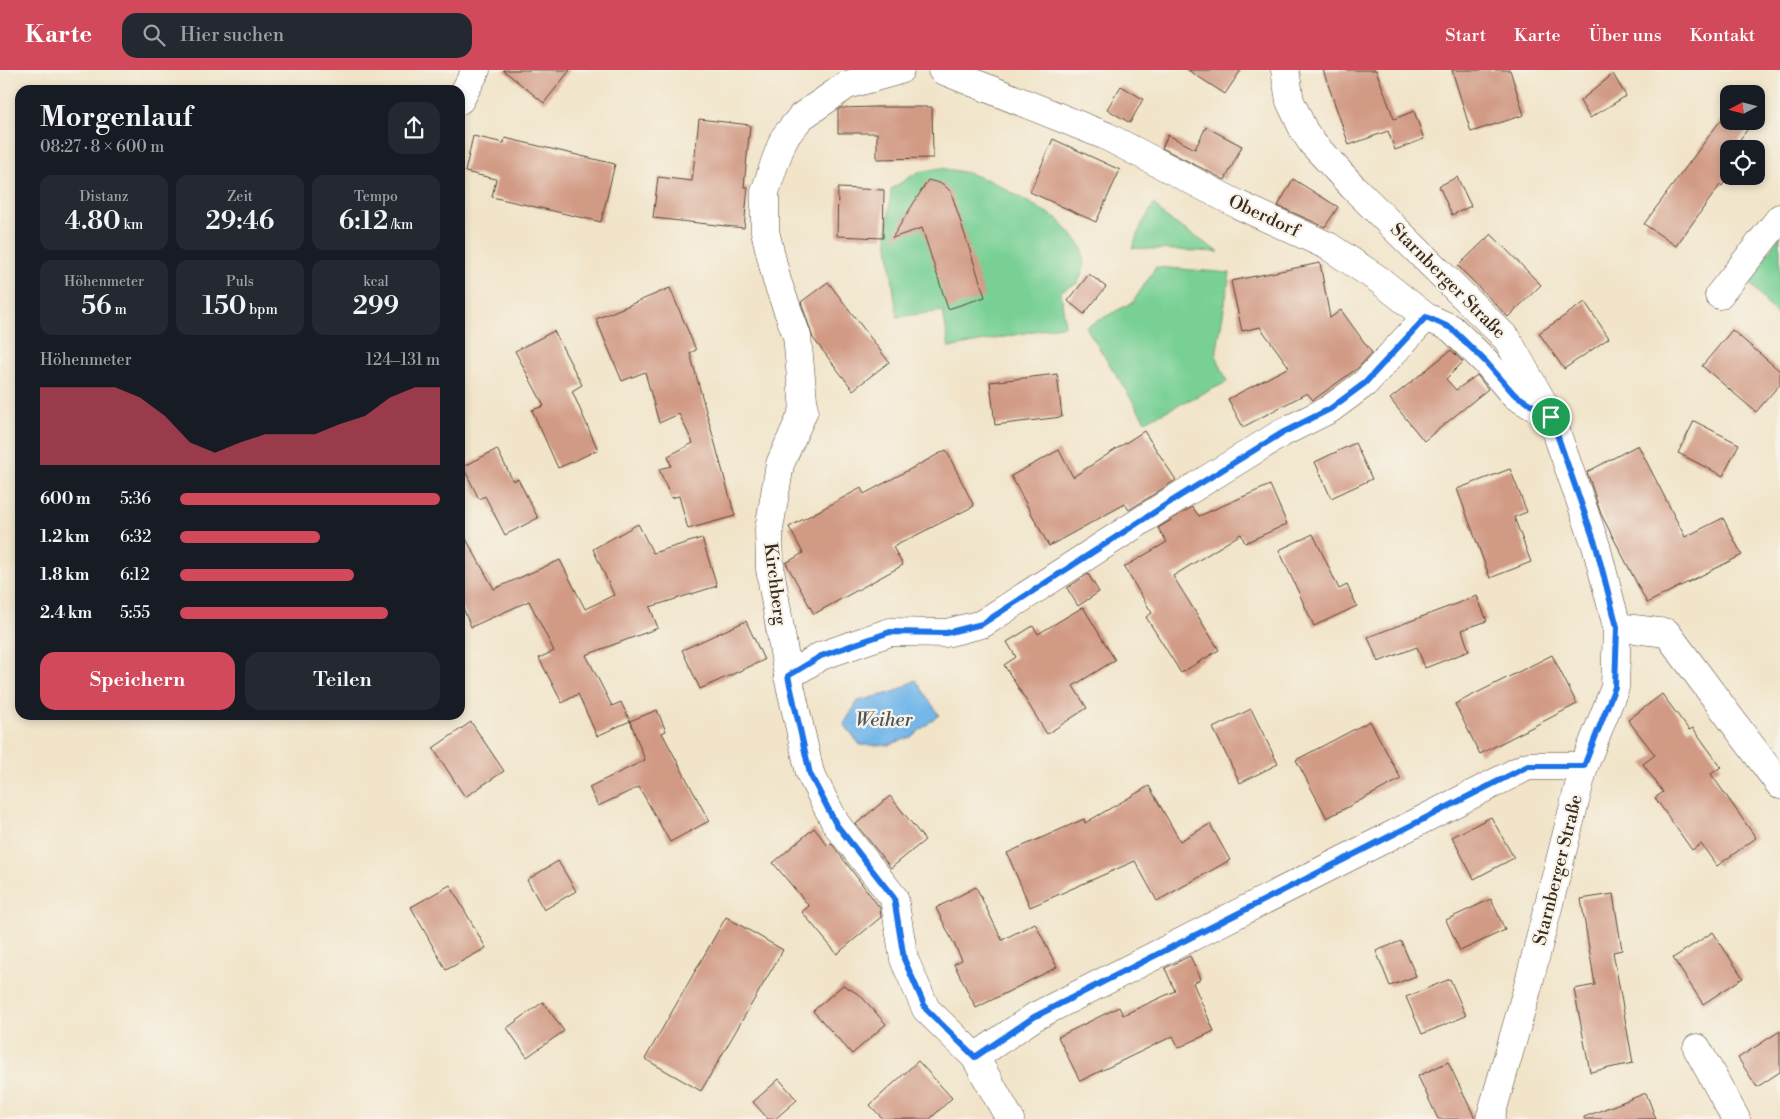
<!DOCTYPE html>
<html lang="de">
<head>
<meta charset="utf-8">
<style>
	body { margin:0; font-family:"Libre Bodoni",serif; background:#242831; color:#f1f3f6; height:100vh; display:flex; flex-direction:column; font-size:19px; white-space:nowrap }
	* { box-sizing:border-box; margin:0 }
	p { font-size:16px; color:#9ea1a6 }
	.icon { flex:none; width:28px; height:28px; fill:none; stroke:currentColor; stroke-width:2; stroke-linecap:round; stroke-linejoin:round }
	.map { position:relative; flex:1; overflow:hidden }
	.side { position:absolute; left:15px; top:15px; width:450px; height:635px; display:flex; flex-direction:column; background:#171b24; border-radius:15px; box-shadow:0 2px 8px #0003 }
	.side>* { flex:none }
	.needle { width:32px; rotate:263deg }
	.fabs { position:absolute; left:1720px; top:15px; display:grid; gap:10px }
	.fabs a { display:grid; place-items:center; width:45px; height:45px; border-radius:10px; background:#171b24; box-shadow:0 2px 8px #0003; font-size:25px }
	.pin { position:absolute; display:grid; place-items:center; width:42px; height:42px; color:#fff; margin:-21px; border:2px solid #fff; border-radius:50%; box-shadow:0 1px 5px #0007 }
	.round { display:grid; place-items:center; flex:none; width:52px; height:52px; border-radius:15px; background:#242831 }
	.summary { display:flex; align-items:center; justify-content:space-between; height:85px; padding:0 25px }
	h1 { font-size:28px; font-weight:600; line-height:38px }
	.stats { display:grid; grid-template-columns:repeat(3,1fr); gap:8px; height:85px; padding:5px 25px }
	.stats div { display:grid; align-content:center; border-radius:12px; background:#242831; text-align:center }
	.stats b { font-size:25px; font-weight:600 }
	.stats small { font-size:14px; font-weight:400 }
	.stats p { font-size:14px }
	.chart { height:140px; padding:10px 25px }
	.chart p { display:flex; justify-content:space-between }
	.chart svg { width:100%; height:90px; margin-top:5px; fill:#d1495b; opacity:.7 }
	.action { display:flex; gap:10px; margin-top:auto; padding:10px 25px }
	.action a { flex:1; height:58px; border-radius:15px; background:#d1495b; color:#fff; font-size:20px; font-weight:600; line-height:58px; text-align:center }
	.action a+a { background:#242831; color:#f1f3f6 }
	ul { padding:0 25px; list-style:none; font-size:16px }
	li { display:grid; grid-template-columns:80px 60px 1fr; align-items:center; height:38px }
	li i { height:12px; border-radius:6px; background:#d1495b }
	header { display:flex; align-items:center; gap:30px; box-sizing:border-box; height:70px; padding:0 25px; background:#d1495b; color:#fff }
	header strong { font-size:24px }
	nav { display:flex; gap:28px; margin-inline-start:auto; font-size:18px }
	.search { width:350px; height:45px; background:#242831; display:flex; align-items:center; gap:12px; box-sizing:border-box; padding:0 18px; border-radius:15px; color:#9ea1a6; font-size:19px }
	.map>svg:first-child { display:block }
</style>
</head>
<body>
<header>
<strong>Karte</strong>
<div class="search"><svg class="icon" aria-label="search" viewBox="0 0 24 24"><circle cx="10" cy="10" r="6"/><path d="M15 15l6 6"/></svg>Hier suchen</div>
<nav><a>Start</a><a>Karte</a><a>Über uns</a><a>Kontakt</a></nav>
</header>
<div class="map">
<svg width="1780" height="1049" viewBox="0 0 1780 1049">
	<rect width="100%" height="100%" fill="#f7f3e8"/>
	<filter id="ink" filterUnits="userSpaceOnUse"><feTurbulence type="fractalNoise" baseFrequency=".02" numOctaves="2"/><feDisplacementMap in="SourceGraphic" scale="10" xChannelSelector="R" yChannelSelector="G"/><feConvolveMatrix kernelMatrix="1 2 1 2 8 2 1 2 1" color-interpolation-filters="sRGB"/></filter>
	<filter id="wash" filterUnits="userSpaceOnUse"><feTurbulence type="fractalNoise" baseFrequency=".0096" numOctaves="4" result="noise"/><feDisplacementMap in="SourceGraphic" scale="20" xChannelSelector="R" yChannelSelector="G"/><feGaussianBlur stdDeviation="1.12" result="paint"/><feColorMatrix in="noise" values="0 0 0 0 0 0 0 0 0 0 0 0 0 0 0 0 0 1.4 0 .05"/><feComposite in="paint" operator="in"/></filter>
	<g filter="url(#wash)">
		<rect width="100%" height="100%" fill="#f1e4c9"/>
		<!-- green -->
		<g fill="#78d095" stroke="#5a7d5a">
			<path d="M941,98L968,103L993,112L1058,149L1082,177L1084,197L1078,213L1061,221L1065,255L949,278L943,241L897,247L887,167L891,119L918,102Z"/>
			<path d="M1154,134L1165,147L1219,182L1132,178L1142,154Z"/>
			<path d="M1780,166V250L1748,210Z"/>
			<path d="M1156,197L1230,203L1216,285L1227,312L1145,351L1086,257L1133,232Z"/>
		</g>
		<!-- water -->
		<path fill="#75b7ea" stroke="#587084" d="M916,610L939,645L911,667L888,675H860L844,654L858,631L894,622Z"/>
		<g id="blocks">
			<!-- building -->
			<g fill="#d19a84">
				<path d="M503,0H570L544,33Z"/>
				<path d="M1188,0H1241L1225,24Z"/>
				<path d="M1323,0H1376L1394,49L1414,41L1424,69L1395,80L1388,61L1349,75Z"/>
				<path d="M1452,0H1510L1524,45L1471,62Z"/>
				<path d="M1613,4L1626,26L1590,48L1580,31Z"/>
				<path d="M1121,16L1143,29L1130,53L1107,39Z"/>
				<path d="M876,37H932L933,88L877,89V63H838V40L841,38Z"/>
				<path d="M699,49L750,55L744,117H748L744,158L653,148L658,107L692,111Z"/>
				<path d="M1720,51H1754L1734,77L1736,79H1729V106L1722,116L1720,115L1676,176L1644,154Z"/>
				<path d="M1206,57L1242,76L1225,110L1162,78L1168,65L1195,79Z"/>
				<path d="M473,66L504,73L505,68L615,94L601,152L492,127L496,109L465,102Z"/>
				<path d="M1053,69L1120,100L1096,152L1030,122Z"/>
				<path d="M1457,107L1471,136L1452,145L1439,116Z"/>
				<path d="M1293,109L1338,137L1325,157L1278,136Z"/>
				<path d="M928,110L943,114L951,122L985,227L948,239L922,158L892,168Z"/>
				<path d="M838,118L884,120L883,168L837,166Z"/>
				<path d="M1491,164L1541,215L1508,247L1458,196Z"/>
				<path d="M1320,193L1330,248L1341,240L1372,283L1358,298L1313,330L1307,323L1243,357L1228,329L1289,297L1260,257L1242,261L1231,211Z"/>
				<path d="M1089,204L1106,217L1084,244L1068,231Z"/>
				<path d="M828,212L889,292L853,320L813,268L801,232Z"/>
				<path d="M670,218L696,280L690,283L735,446L688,459L679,426L671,428L659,399L671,396L668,386L693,373L679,344L659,353L645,302L622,311L596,249Z"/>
				<path d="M1585,232L1609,268L1564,299L1539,263Z"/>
				<path d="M1732,260L1780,301V314L1756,342L1702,296Z"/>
				<path d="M554,261L582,315L572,321L598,380L558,398L532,340L544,336L515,281Z"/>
				<path d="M1451,280L1463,292L1446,309L1456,320L1477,305L1488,319L1424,371L1390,329Z"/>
				<path d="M1057,304L1062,347L995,355L990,312Z"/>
				<path d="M1694,351L1739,374L1723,406L1678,383Z"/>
				<path d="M1144,361L1176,410L1129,440L1125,434L1049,476L1011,406L1059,380L1073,407Z"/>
				<path d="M1355,373L1372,409L1331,428L1315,392Z"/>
				<path d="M1638,375L1685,467L1723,448L1742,485L1647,533L1601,444L1587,402Z"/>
				<path d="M497,379L513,411L518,409L538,448L505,465L485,426L479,429L463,397Z"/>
				<path d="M946,380L974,436L893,477L903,495L814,544L786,493L803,483L789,457L861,418L864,424Z"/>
				<path d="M1510,399L1527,442L1514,447L1531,492L1490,508L1457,419Z"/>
				<path d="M1270,415L1287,454L1245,473L1241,464L1173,506L1219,580L1181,603L1146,547L1152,543L1124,497L1167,472L1158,458L1192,437L1199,446Z"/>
				<path d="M638,454L653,483L702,468L717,516L650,537L658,558L586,585L612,636L621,632L630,651L597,666L578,624L562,633L539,588L554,581L529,531L471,557L460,531V458L494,519L560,490L585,539L614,525L593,479Z"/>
				<path d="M1313,464L1339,519L1347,515L1357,536L1314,556L1279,480Z"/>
				<path d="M1088,504L1099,522L1078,536L1067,518Z"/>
				<path d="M1477,526L1487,551L1462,560L1469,581L1425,598L1417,577L1378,592L1368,567Z"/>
				<path d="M1083,537L1115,590L1073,616L1087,638L1047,664L1004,595L1016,587L1007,572L1033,556L1038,564Z"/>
				<path d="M746,551L764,590L700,619L682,580Z"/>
				<path d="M1552,585L1577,634L1480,684L1455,634Z"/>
				<path d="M1662,624L1689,660L1693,658L1721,697L1711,704L1756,768L1717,796L1701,774L1692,780L1655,728L1663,722L1643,694L1655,685L1628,650Z"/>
				<path d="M1251,639L1278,694L1240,713L1213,658Z"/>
				<path d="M657,640L666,661L662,663L709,751L670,772L639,717L598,736L589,717L645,690L630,651Z"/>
				<path d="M1370,651L1401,709L1327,748L1296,690Z"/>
				<path d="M471,652L504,701L465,727L433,678Z"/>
				<path d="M1149,716L1180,771L1210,754L1230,790L1157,831L1135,791L1030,837L1007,783L1084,749L1085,753Z"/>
				<path d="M890,726L925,770L891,798L856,754Z"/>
				<path d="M1491,747L1514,788L1474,809L1452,767Z"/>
				<path d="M814,758L828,776L831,773L880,838L881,847L837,884L802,842L809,836L773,793Z"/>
				<path d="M558,791L576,821L544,840L527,810Z"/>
				<path d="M450,815L486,878L446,900L411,837Z"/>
				<path d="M976,817L1002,870L1035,853L1057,897L976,938L954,894L962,890L936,838Z"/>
				<path d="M1613,824L1622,880L1613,882L1633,993L1590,1002L1574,919L1595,915L1581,829Z"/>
				<path d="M1491,829L1505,860L1460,881L1446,850Z"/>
				<path d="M726,847L783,880L701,1021L645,989Z"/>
				<path d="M1713,862L1743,908L1703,934L1673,888Z"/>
				<path d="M1401,871L1416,906L1390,916L1376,881Z"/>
				<path d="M1190,886L1201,909L1193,913L1214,961L1178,978L1173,966L1080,1011L1058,967L1119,937L1123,945L1175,921L1165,898Z"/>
				<path d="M1450,909L1466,946L1422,964L1406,927Z"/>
				<path d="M843,915L860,925L886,954L852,984L813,941Z"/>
				<path d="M543,932L564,961L527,987L507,958Z"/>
				<path d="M1780,961V1002L1757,1017L1738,988Z"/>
				<path d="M918,991L952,1028L930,1049H883L870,1035Z"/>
				<path d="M1448,992L1475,1048V1049H1438L1418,1006Z"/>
				<path d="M779,1009L797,1030L775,1049H768L753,1032Z"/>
				<path d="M1646,1023L1656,1049H1584V1047Z"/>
			</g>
		</g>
	</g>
	<g filter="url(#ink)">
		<use href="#blocks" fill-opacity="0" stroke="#564638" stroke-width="1"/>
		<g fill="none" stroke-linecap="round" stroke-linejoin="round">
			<defs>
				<g id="minor">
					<path d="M900,0L847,15L801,47L784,68L775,92L765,122V161L777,211L797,266L804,340L780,394L769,459L770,499L788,606L810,703L836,754L894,828L904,889L926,939L975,987L1010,1049"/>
					<path d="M942,0L1106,66L1239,135L1328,176L1378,209L1426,247L1451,258L1486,292L1514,325L1551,347"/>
					<path d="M460,30L476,0"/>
					<path d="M1719,225L1780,148"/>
					<path d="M1617,557L1667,563L1780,715"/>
					<path d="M788,606L821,586L890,562L946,563L982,554L1167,434L1282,363L1330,339L1365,313L1426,247"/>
					<path d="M1697,978L1736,1049"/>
					<path d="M975,987L1034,947L1528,696H1584"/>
				</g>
				<path id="major" d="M1285,0L1290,31L1304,61L1313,74L1353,117L1507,269L1551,347L1596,476L1617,557L1615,617L1584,696L1527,920L1490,1049"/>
			</defs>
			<!-- minor casing -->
			<use href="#minor" stroke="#564638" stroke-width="29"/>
			<!-- major casing -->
			<use href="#major" stroke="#564638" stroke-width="29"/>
			<!-- minor -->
			<use href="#minor" stroke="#fff" stroke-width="28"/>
			<!-- major -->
			<use href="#major" stroke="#fff" stroke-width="28"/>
		</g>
	</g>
	<g fill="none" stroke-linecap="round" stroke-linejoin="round" filter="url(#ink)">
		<defs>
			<path id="route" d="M1426,247L1451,258L1486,292L1514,324L1551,347L1596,476L1617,557L1615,617L1584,696H1528L1034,947L975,987L926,939L904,889L894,828L836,754L810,704L788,606L821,586L890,562L946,563L982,554L1167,434L1282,363L1330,339L1365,313Z"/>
		</defs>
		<!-- route casing -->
		<use href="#route" stroke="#fff" stroke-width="10"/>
		<!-- route -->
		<use href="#route" stroke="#1a73e8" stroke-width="6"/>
	</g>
	<g text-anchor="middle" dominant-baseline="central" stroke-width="4.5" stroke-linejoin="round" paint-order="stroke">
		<!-- street labels -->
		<g font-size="18" fill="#3b2a1e" stroke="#f7f3e8">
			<text transform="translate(1264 146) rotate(25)">Oberdorf</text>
			<text transform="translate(1448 211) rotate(45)">Starnberger Straße</text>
			<text transform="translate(775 514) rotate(83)">Kirchberg</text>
			<text transform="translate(1558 800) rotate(-76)">Starnberger Straße</text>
		</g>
		<!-- water labels -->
		<g font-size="19" font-style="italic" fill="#4c545b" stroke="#f7f3e8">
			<text x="884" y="650">Weiher</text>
		</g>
	</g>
</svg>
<div class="fabs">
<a><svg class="needle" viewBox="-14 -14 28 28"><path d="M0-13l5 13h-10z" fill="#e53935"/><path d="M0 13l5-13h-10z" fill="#9ea1a6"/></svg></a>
<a><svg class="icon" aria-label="locate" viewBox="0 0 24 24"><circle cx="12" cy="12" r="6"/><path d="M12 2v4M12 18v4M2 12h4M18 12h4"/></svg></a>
</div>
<div class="pin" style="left:1551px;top:347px;background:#1e9e55"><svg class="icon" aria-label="arrive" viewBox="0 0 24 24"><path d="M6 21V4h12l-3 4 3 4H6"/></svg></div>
<section class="side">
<div class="summary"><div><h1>Morgenlauf</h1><p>08:27 · 8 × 600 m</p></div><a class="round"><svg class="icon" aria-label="share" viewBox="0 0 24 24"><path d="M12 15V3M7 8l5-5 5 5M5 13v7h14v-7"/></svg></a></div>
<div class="stats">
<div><p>Distanz</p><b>4.80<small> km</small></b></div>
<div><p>Zeit</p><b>29:46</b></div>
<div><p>Tempo</p><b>6:12<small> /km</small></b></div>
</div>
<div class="stats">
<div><p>Höhenmeter</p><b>56<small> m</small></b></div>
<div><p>Puls</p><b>150<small> bpm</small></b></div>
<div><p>kcal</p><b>299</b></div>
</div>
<div class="chart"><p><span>Höhenmeter</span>124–131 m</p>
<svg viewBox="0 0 160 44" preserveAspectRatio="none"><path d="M0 44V6L10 6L20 6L30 6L40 11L50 20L60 33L70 38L80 33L90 29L100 29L110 29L120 24L130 20L140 11L150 6L160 6V44z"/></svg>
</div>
<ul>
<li><b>600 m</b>5:36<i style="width:100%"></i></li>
<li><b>1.2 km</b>6:32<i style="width:54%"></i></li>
<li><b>1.8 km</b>6:12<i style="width:67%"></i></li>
<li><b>2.4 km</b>5:55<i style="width:80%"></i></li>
</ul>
<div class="action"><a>Speichern</a><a>Teilen</a></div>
</section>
</div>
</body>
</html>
